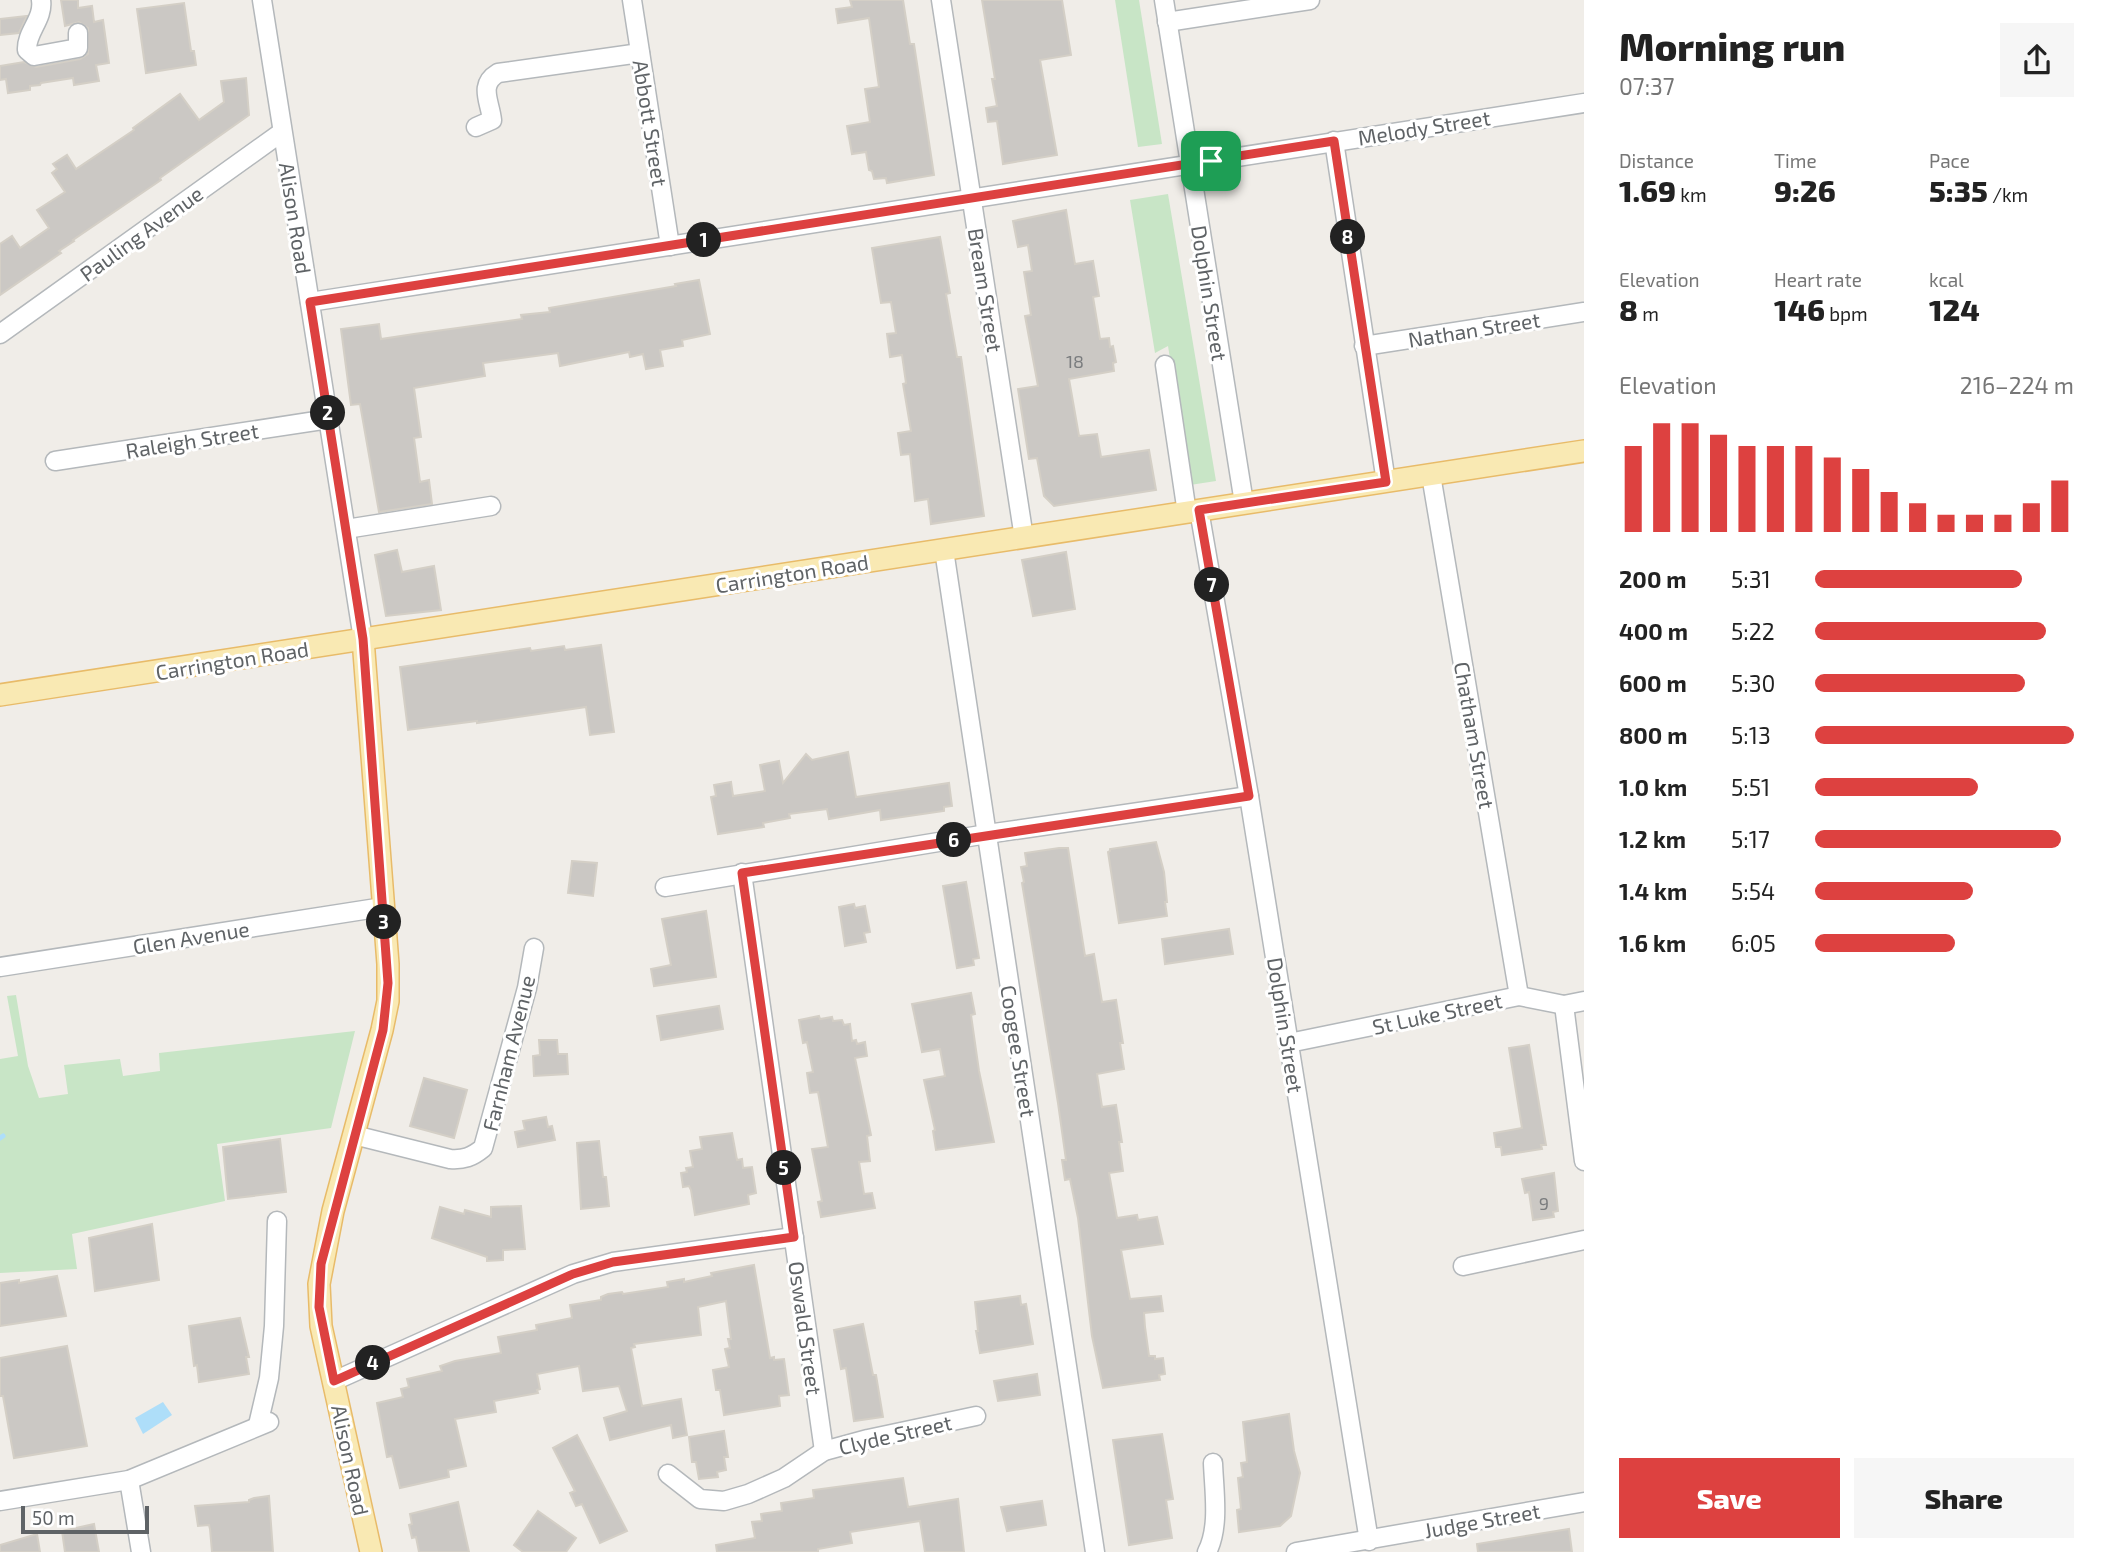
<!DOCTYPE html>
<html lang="en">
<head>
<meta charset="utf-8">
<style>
	body { margin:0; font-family:"Exo 2",sans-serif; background:#f6f6f6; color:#222; height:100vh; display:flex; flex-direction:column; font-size:26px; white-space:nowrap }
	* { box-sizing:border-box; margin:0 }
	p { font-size:23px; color:#767676 }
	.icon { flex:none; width:38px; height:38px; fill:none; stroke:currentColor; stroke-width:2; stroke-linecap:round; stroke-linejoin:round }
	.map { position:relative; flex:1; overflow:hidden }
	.details { display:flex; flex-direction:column; background:#fff; width:525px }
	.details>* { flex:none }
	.scale { position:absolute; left:21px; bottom:18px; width:128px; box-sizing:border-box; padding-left:7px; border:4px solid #5f6366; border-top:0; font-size:19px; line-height:24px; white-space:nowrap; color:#5f6366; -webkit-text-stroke:5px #fff; paint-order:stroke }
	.pin { position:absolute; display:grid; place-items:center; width:60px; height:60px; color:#fff; margin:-30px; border-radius:14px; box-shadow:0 4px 10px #0006 }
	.km { position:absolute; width:35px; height:35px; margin:-18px; border-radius:50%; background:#222; color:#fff; font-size:19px; line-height:35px; text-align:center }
	.round { display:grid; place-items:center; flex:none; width:74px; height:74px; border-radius:0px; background:#f6f6f6 }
	.summary { display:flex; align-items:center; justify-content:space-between; height:119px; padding:0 35px }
	h1 { font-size:38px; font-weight:800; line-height:52px }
	.metrics { display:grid; grid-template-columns:repeat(3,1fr); gap:10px; height:119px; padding:7px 35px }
	.metrics div { display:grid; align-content:center }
	.metrics b { font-size:30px; font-weight:800 }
	.metrics small { font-size:19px; font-weight:400 }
	.metrics p { font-size:19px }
	.chart { height:196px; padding:14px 35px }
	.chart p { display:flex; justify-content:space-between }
	.chart svg { width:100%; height:126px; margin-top:7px; stroke:#dd4140; stroke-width:6 }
	.cta { display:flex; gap:14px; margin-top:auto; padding:14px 35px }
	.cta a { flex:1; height:80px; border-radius:0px; background:#dd4140; color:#fff; font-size:28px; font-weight:800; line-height:80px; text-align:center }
	.cta a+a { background:#f6f6f6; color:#222 }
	ul { padding:0 35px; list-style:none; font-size:23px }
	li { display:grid; grid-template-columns:112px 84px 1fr; align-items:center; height:52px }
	li i { height:18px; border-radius:9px; background:#dd4140 }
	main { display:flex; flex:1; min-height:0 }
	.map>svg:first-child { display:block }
</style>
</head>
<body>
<main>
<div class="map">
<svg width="1584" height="1552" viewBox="0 0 1584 1552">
	<rect width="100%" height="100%" fill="#f0ede8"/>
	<!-- green -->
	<g fill="#c8e5c6">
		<path d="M1115,0H1139L1162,144L1138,147Z"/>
		<path d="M1168,194L1216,481L1190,485L1168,346L1155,353L1130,200Z"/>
		<path d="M16,995L28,1066L39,1098L68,1094L64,1065L120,1059L123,1076L160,1071L159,1053L355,1031L331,1128L217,1144L225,1201L72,1234L77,1269L0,1273V1059L18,1056L7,996Z"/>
	</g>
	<!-- water -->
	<path fill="#aedef9" d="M163,1402L172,1415L143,1434L135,1418Z"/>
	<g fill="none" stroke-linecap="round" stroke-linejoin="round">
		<!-- stream -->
		<path stroke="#aedef9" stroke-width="5" d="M0,1138L3,1136"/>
	</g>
	<!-- building -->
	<g fill="#cbc8c4" stroke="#d4cfc6" stroke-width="2">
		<path d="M61,0H78V8L92,6L94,22L103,20L109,63L96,65L99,81L74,85L73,78L41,83L40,85L30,86V90L8,93L6,79L0,80V66L24,62L36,67L80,59L88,54V28L79,22L65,26Z"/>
		<path d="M850,0H903L910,44H914L934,175L887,183L886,178L874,179L872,171L869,170L866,152L852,154L847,126L870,122L865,89L879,87L869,18L838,23L836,9L852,7Z"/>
		<path d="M982,0H1062L1071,55L1040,60L1057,155L1003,164L997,121L988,122L986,108L997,106L992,79H995Z"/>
		<path d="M184,3L191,51H194L196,65L146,73L137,9Z"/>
		<path d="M27,16L19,33L0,35V19Z"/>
		<path d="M246,78L249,115L160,178L161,180L73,240L74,241L59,251L61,253L0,295V244L12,236L20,248L49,228L37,210L65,192L52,173L57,169L53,164L67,155L76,169L134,130L133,128L180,94L199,120L224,102L221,81Z"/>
		<path d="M1066,210L1075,264L1093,261L1099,296L1093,297L1100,339L1109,338L1110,347L1113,346L1116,362L1113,363L1114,371L1069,379L1079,436L1097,434L1101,457L1149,450L1156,490L1054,506L1044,496L1037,458L1029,459L1018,389L1038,386L1025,316L1031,315L1024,272L1032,271L1028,245L1018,247L1013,221Z"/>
		<path d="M940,237L950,293L946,294L957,357H961L984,516L931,524L928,499L915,501L910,454L901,455L898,433L911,431L903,384L906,383L902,355L890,357L887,334L896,333L891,302L881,303L872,248Z"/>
		<path d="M699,280L710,334L682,340L683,346L660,350L663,366L646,369L643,354L630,357L629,352L560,366L558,353L483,363L485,376L414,388L421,437L414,438L420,482L429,480L432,504L379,512L360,404L351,405L341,329L379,324L381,339L414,334L522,319L521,315L550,312L549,308L676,286L675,284Z"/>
		<path d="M397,550L402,572L434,566L441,610L386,616L375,555Z"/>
		<path d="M1066,552L1075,609L1033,616L1022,560Z"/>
		<path d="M601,645L614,732L590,735L586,707L477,723V721L408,730L400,667L530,648L531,651L564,646L565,650Z"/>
		<path d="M848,752L856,797L949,783L952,806L944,807V811L881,820L880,810L829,819L827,809L789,814L790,818L763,823L764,827L718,834L711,797L716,796L714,785L731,782L733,796L765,791L760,765L779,761L783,783L806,754L812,760Z"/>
		<path d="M1156,842L1164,872L1167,902H1165L1167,916L1119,923L1108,852L1110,851V849Z"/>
		<path d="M1059,848H1068L1085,956L1094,954L1102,1002L1116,1000L1123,1043H1120L1124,1069L1097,1074L1102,1107L1116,1105L1122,1142H1119L1123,1171L1109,1173L1117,1218L1137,1215L1138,1220L1157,1217L1163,1244L1121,1250L1130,1299L1161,1296L1163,1311L1144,1313L1145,1327L1149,1356H1155V1359L1163,1358L1165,1374L1159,1375L1160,1380L1103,1388L1092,1336L1078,1218L1070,1179L1065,1180L1062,1160H1066L1058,1103L1022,883L1024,882L1021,867L1027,866L1025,853Z"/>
		<path d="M572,861L597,863L593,896L568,893Z"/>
		<path d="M966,882L979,958L973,959L974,965L957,968L943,886Z"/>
		<path d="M854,904L855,908L865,906L870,932L864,933L866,942L845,946L839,907Z"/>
		<path d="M706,911L716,977L654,986L651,969L671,965L662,919Z"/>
		<path d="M1229,929L1233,954L1165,964L1162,939Z"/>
		<path d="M971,993L975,1014L971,1015L979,1071L994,1142L936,1150L933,1131L935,1130L924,1080L945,1076L940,1049L922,1052L912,1004Z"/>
		<path d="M719,1006L723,1029L661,1040L657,1016Z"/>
		<path d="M819,1016L820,1019L832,1017L833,1021L842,1020L844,1025L850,1024L852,1041L856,1040L857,1044L865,1042L867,1056L855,1058L871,1135L867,1136L870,1161L859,1162L864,1194L872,1193L875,1208L821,1217L818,1202L822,1201L812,1149L828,1147L818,1092L810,1093L807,1073L813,1072L807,1042L803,1043L799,1020Z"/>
		<path d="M539,1040H557L558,1054H567L568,1074L534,1076L533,1056L540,1055Z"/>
		<path d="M1529,1045L1546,1145H1541L1542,1149L1502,1155L1501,1147H1496L1494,1133L1522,1128L1509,1048Z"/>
		<path d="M424,1078L467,1090L454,1138L410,1126Z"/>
		<path d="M546,1117L548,1127L552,1126L555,1140L518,1147L515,1132L525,1130L523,1121Z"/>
		<path d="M732,1133L737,1160L742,1159L743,1168L752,1167L756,1193L748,1195L749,1204L695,1215L691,1190L689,1186L683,1187L681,1173L687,1172L686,1168L693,1167L690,1151L702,1149L700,1137Z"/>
		<path d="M280,1139L286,1192L228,1199L223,1147Z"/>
		<path d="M599,1141L603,1177H606L609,1206L581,1209L577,1143Z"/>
		<path d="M1554,1173L1558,1211L1553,1212L1554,1217L1533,1220L1529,1192L1525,1193L1522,1179Z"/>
		<path d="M521,1206L525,1249L503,1250V1260L487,1261V1257L432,1238L440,1207L464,1214L465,1210L491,1217V1207Z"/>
		<path d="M152,1224L159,1280L95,1291L89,1238Z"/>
		<path d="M754,1265L770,1358L774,1357V1360L784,1359L789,1395L779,1396L780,1406L724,1415L720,1390H716L713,1370L729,1367L725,1349L730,1348L728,1339H731L726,1301L698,1307L701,1335L634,1344L635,1347L631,1348L642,1406L681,1399L687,1435L673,1438L671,1425L610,1440L604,1418L627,1411L619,1386L583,1391L579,1366L537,1374L540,1389L537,1390L538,1393L494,1401L496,1412L455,1419L466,1466L448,1470L449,1477L400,1488L392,1456L387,1457L377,1403L403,1397L401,1389L409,1387L407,1379L442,1371L440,1366L455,1361L501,1353L498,1337L537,1330L536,1325L572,1318L570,1305L601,1300V1297L608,1294L622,1292L623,1294L668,1287L667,1282L684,1279V1282L712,1276L711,1273Z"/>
		<path d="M57,1276L66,1316L0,1326V1283L19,1280V1283Z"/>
		<path d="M1020,1296L1021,1305L1026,1304L1033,1344L980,1353L976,1331H978L975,1302Z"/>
		<path d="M240,1318L249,1357H246L249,1374L199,1382L197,1365L194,1366L189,1326Z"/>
		<path d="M863,1324L873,1375H876L883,1417L854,1421L846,1368L841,1369L834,1330Z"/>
		<path d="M67,1346L87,1446L14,1458L3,1396H0V1358Z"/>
		<path d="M1037,1374L1040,1395L998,1401L994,1381Z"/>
		<path d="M1289,1414L1294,1451L1300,1473L1291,1516L1280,1526L1239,1532L1237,1510L1241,1509L1238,1478L1243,1477L1241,1463L1247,1462L1243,1422Z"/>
		<path d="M724,1431L728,1457H724L726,1470L717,1472L718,1477L699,1479L696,1462H692L689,1437Z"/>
		<path d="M1162,1434L1173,1499L1166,1500L1172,1538L1129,1545L1113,1440Z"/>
		<path d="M577,1435L627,1531L600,1543L582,1504L576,1506L570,1493L575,1491L553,1448Z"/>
		<path d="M903,1478L908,1507L958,1499L964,1552H925L920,1521L850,1532L852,1543L818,1549V1552H717L716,1545L755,1538L752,1522L762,1521L761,1514L782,1511L781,1503L814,1498L813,1490Z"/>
		<path d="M269,1496L273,1552H212L210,1529L209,1525L198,1526L195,1506L249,1502V1500L254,1498Z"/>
		<path d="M1042,1501L1046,1525L1007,1531L1001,1507Z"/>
		<path d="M458,1502L469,1552H419L416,1537L412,1538L409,1525L412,1524L410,1514Z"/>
		<path d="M538,1511L576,1538L566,1552H523L514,1545Z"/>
		<path d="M94,1524L99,1552H65L62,1531Z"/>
		<path d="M1569,1529L1572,1552H1478L1477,1544Z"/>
		<path d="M37,1534L40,1552H0V1545Z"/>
	</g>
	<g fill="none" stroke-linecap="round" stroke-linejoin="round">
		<defs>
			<g id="minor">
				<path d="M41,0C44,19 26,32 27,50L34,56L78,48V33"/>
				<path d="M262,0L363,639"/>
				<path d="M632,0L670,246"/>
				<path d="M941,0L1024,538"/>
				<path d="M1164,0L1244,503"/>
				<path d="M1167,22L1310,0"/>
				<path d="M476,127L492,120C490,101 478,85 498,73L640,53"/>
				<path d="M1334,141L1386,482"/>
				<path d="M310,302L1584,103"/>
				<path d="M0,334L282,132"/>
				<path d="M1364,346L1584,312"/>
				<path d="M1165,365L1187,513"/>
				<path d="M55,461L329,419"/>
				<path d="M1431,475L1519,996"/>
				<path d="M1199,510L1249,796L1369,1541"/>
				<path d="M346,529L491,506"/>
				<path d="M944,550L1095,1552"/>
				<path d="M742,873L824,1451"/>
				<path d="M665,887L987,834L1249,796"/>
				<path d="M0,967L383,907"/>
				<path d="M1564,1005L1584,1161"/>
				<path d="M1289,1043L1519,996L1564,1005L1584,1001"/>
				<path d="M354,1135L450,1159C464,1160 472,1157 483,1148L527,988L534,948"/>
				<path d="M1463,1266L1584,1240"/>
				<path d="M334,1381L573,1274L613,1262L794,1237"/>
				<path d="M258,1425L269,1378L274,1326L277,1221"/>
				<path d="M668,1474L700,1499L724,1501L748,1494L784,1478L824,1451L868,1439L976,1416"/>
				<path d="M129,1480L141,1552"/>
				<path d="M0,1501L129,1480L269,1422"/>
				<path d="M1207,1552C1220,1527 1214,1491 1213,1463"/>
				<path d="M1296,1552L1584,1502"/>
			</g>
			<g id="major">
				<path d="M363,639L388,964V1001L382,1030L333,1211L319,1284L321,1326L371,1552"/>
				<path d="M0,695L1584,451"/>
			</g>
		</defs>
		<!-- minor casing -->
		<use href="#minor" stroke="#b4b8bb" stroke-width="21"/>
		<!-- major casing -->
		<use href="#major" stroke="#e8bb69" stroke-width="24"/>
		<!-- minor -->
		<use href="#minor" stroke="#fff" stroke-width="18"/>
		<!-- major -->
		<use href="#major" stroke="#f9e9b3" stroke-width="21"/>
	</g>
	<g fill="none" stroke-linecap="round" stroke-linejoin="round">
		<defs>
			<path id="route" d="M1334,141L1386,482L1199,510L1249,796L742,873L794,1237L613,1262L573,1274L334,1381L319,1307L321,1264L383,1030L388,983L363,639L310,302Z"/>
		</defs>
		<!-- route casing -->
		<use href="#route" stroke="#fff" stroke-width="14"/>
		<!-- route -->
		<use href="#route" stroke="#dd4140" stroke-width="9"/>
	</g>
	<g text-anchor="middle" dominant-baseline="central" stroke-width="6" stroke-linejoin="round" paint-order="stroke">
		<!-- number labels -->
		<g font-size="18" fill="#7a7c7e">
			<text x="1075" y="361">18</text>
			<text x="1544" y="1203">9</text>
		</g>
		<!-- street labels -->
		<g font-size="21" fill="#5f6366" stroke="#fff">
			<text transform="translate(651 123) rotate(81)">Abbott Street</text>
			<text transform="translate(1424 127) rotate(-9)">Melody Street</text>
			<text transform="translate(296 218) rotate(81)">Alison Road</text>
			<text transform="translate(141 233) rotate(-36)">Pauling Avenue</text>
			<text transform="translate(986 290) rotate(81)">Bream Street</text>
			<text transform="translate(1210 293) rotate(81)">Dolphin Street</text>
			<text transform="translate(1474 329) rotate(-9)">Nathan Street</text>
			<text transform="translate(192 440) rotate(-9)">Raleigh Street</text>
			<text transform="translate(792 573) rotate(-9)">Carrington Road</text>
			<text transform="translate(232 660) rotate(-9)">Carrington Road</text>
			<text transform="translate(1475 735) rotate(80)">Chatham Street</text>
			<text transform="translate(191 937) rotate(-9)">Glen Avenue</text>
			<text transform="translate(1437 1013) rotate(-12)">St Luke Street</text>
			<text transform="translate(1286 1025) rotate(81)">Dolphin Street</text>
			<text transform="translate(1019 1051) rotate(81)">Coogee Street</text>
			<text transform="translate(508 1053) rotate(-76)">Farnham Avenue</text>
			<text transform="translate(806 1328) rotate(82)">Oswald Street</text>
			<text transform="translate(895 1434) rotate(-13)">Clyde Street</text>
			<text transform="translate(351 1460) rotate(78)">Alison Road</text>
			<text transform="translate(1482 1520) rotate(-10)">Judge Street</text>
		</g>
	</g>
</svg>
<div class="scale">50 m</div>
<div class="pin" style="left:1211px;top:161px;background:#1e9e55"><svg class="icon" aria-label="arrive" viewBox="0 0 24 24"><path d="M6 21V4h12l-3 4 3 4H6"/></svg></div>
<b class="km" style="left:704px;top:240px">1</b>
<b class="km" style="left:328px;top:413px">2</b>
<b class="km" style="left:384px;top:922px">3</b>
<b class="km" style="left:373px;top:1363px">4</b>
<b class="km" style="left:784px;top:1168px">5</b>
<b class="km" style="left:954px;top:840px">6</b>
<b class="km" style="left:1212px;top:585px">7</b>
<b class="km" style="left:1348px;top:237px">8</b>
</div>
<section class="details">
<div class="summary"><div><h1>Morning run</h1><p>07:37</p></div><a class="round"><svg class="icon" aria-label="share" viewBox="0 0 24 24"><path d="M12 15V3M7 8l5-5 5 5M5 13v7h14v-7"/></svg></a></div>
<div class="metrics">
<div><p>Distance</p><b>1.69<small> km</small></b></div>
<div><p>Time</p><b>9:26</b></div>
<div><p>Pace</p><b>5:35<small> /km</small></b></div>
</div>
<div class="metrics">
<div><p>Elevation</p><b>8<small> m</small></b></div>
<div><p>Heart rate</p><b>146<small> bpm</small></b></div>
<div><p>kcal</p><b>124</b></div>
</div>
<div class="chart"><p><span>Elevation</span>216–224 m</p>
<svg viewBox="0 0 160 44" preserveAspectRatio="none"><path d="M5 44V14M15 44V6M25 44V6M35 44V10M45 44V14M55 44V14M65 44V14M75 44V18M85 44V22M95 44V30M105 44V34M115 44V38M125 44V38M135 44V38M145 44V34M155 44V26"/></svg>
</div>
<ul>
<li><b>200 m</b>5:31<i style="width:80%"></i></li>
<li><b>400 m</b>5:22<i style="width:89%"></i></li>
<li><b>600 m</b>5:30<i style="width:81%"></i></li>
<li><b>800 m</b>5:13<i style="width:100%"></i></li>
<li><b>1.0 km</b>5:51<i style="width:63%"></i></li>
<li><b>1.2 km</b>5:17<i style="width:95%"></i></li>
<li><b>1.4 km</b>5:54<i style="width:61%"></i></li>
<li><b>1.6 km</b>6:05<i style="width:54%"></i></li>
</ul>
<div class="cta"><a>Save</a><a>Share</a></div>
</section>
</main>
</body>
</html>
